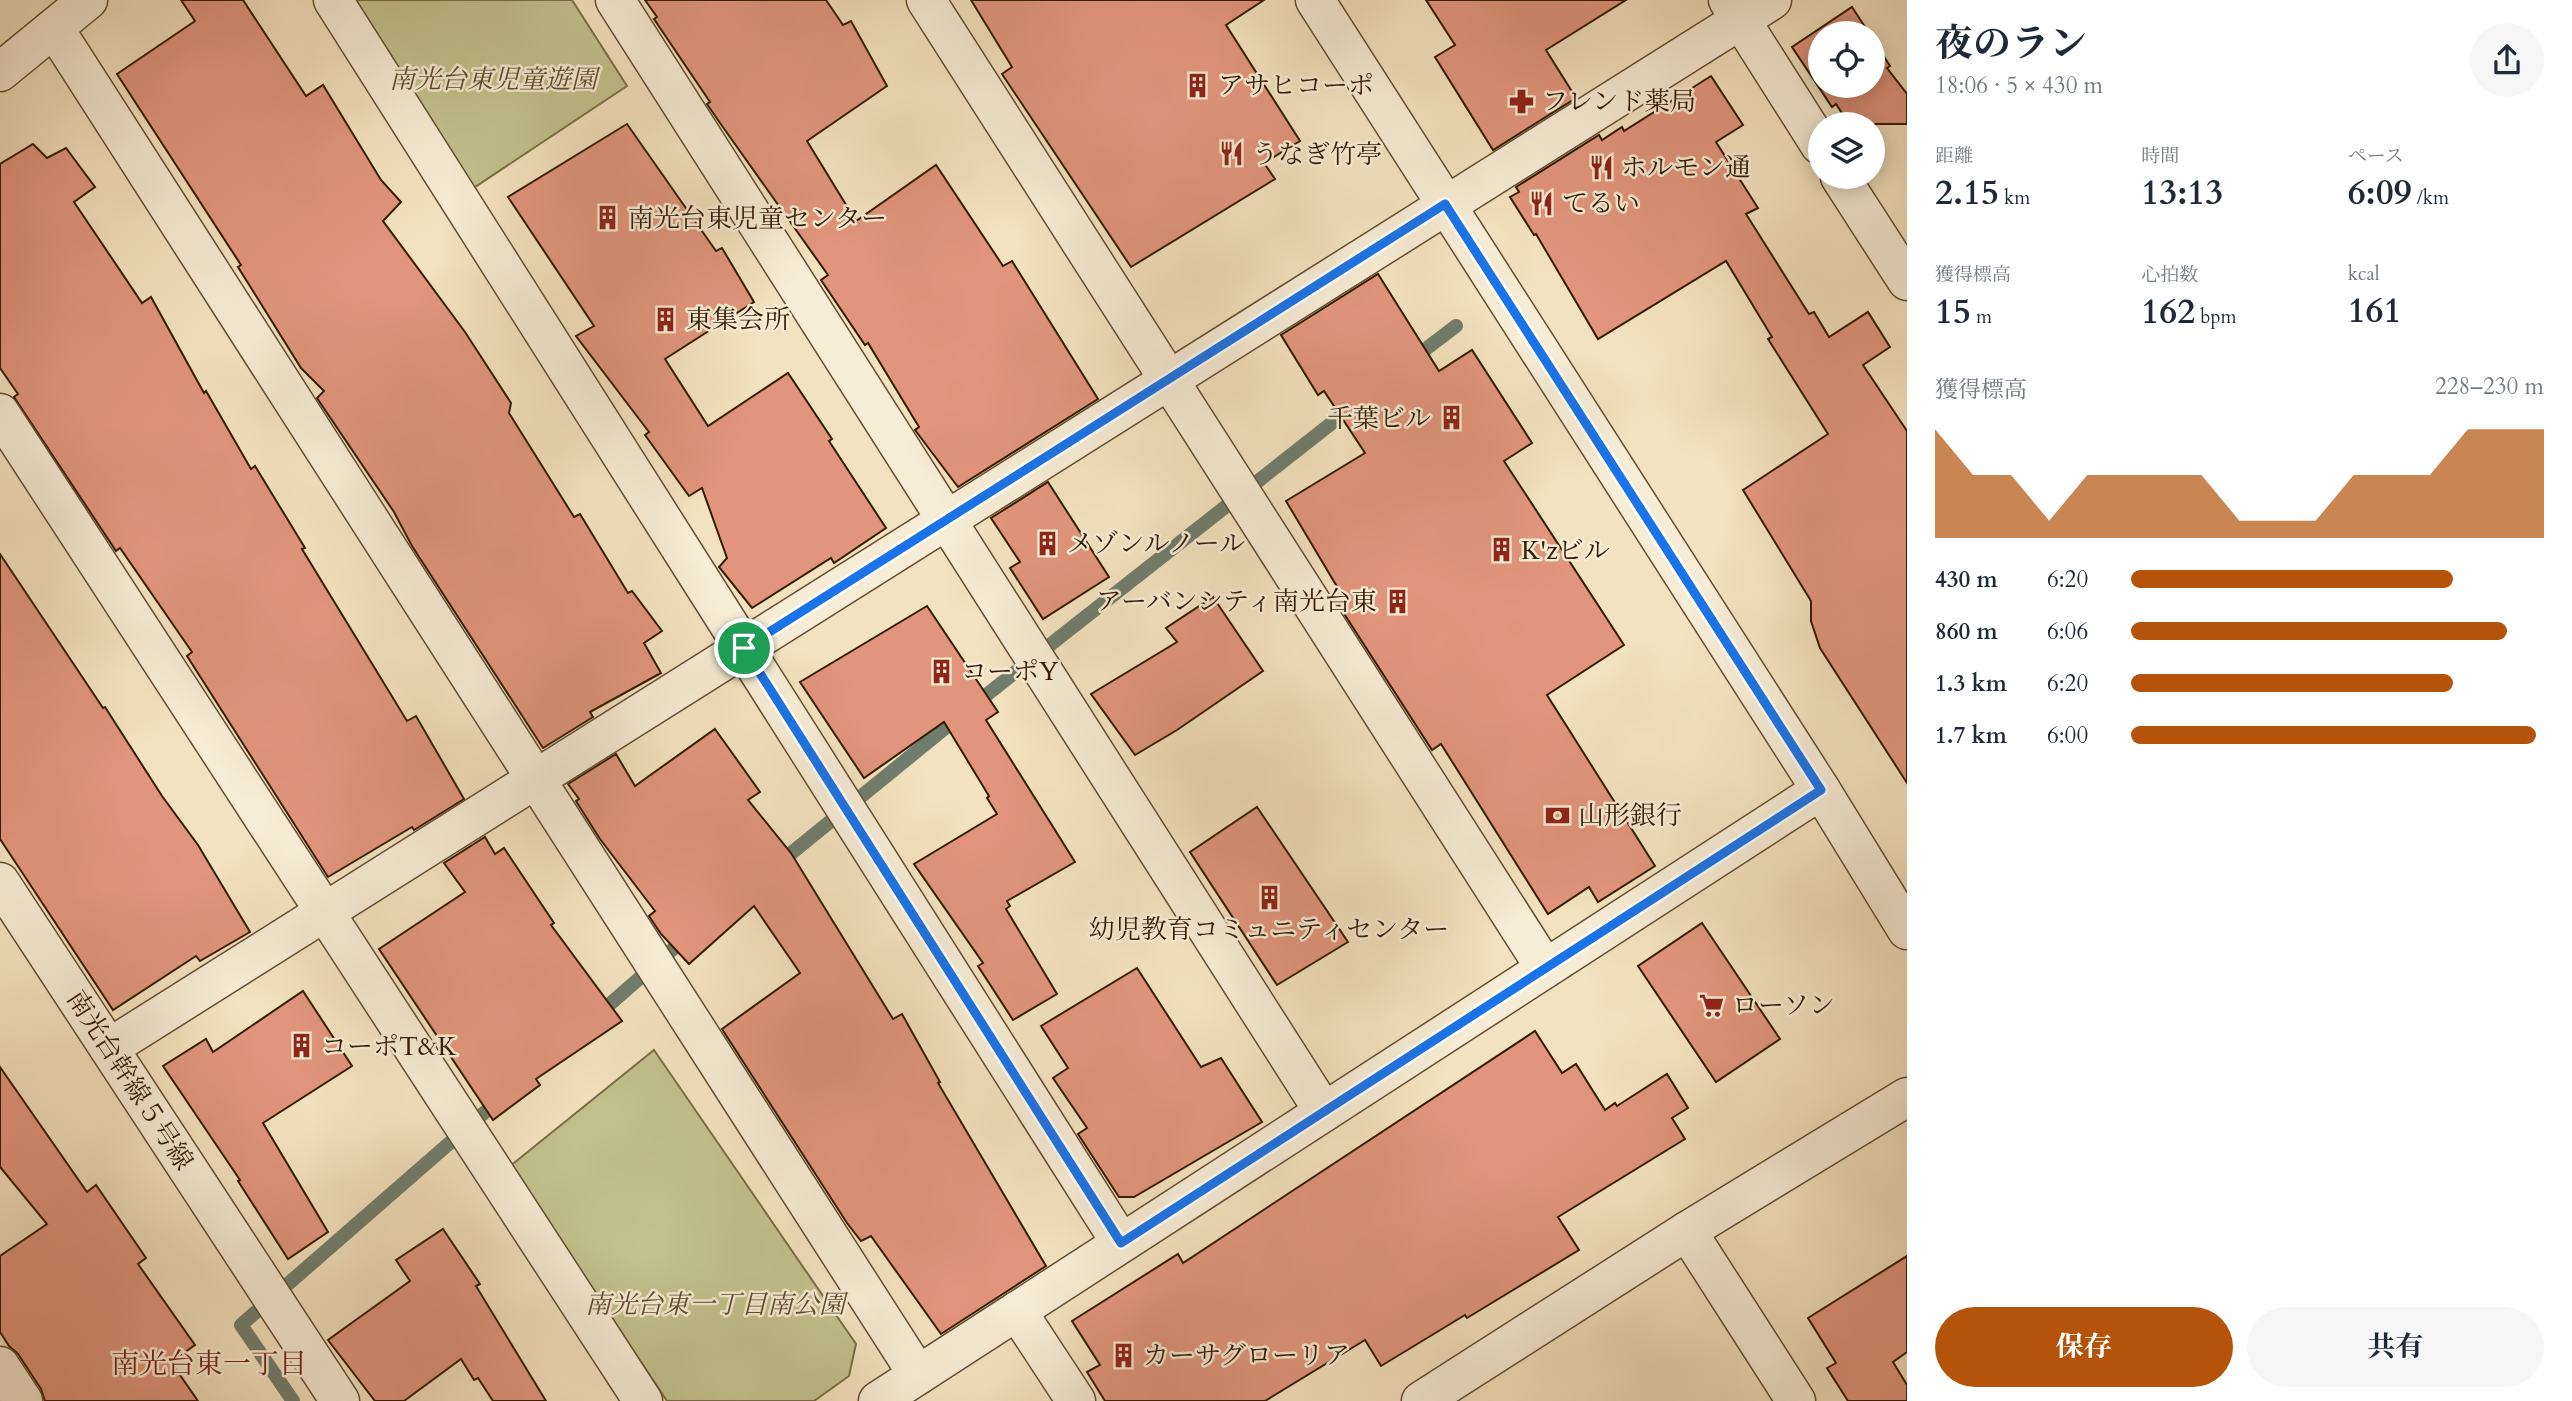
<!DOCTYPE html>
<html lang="ja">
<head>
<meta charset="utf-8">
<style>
	body { margin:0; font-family:Cardo,"Noto Serif JP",serif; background:#f6f6f7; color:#1f2937; height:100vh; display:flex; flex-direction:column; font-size:26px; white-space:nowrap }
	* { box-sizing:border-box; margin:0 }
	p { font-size:23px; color:#747a83 }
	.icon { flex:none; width:38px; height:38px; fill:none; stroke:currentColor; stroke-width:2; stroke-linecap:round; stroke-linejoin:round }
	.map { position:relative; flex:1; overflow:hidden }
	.drawer { display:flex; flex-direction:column; background:#fff; width:665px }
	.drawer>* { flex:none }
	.tools { position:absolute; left:1808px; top:21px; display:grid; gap:14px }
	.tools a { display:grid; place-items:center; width:77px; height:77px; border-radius:50%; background:#fff; box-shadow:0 4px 18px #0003; font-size:35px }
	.pin { position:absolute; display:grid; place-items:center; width:60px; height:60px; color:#fff; margin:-30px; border:4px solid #fff; border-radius:50%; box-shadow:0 2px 7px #0007 }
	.round { display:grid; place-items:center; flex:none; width:74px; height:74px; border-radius:37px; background:#f6f6f7 }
	.summary { display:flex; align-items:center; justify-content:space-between; height:119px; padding:0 28px }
	h1 { font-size:38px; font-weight:700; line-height:52px }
	.stats { display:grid; grid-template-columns:repeat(3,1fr); gap:10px; height:119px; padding:7px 28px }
	.stats div { display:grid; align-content:center }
	.stats b { font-size:35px; font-weight:700 }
	.stats small { font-size:19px; font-weight:400 }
	.stats p { font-size:19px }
	.chart { height:196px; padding:14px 28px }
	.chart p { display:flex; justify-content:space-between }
	.chart svg { width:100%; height:126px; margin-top:7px; fill:#b45309; opacity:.7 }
	.cta { display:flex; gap:14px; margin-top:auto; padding:14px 28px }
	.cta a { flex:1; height:80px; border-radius:42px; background:#b45309; color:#fff; font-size:28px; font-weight:700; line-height:80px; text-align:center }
	.cta a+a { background:#f6f6f7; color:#1f2937 }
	ul { padding:0 28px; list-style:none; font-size:23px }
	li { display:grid; grid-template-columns:112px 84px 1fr; align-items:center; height:52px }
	li i { height:18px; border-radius:9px; background:#b45309 }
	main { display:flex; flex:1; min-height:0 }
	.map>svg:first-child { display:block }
</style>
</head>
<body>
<main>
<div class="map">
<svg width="1907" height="1401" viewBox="0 0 1907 1401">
	<rect width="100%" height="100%" fill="#f3e2bf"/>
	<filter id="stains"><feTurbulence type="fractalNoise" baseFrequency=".00286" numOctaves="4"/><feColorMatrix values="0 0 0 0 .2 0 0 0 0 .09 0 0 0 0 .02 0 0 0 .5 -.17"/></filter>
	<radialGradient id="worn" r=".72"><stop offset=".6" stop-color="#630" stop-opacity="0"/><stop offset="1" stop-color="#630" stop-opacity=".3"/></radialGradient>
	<!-- green -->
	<g fill="#c3c18d" stroke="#7b6e48" stroke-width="2">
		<path d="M347,0H572L627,86L469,191Z"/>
		<path d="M654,1050L856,1344L849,1376L814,1401H667L509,1167Z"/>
	</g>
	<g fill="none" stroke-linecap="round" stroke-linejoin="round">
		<!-- stream -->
		<g stroke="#717d6c" stroke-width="14">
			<path d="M1410,361L1456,326"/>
			<path d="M778,864L966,711L1356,404"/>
			<path d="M595,1017L688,936"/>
			<path d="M293,1401L241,1325L500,1099"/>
		</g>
	</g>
	<!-- building -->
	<g fill="#e1957c" stroke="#331b02" stroke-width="2">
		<path d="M181,0H243L306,96L323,85L381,180L401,202L383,221L465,332L511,403L509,413L574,517L580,514L628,593L632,591L662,631L644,643L661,673L590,712L593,717L543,748L412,546L394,512L317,398L324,391L301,368L238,267L241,265L117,74L195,21Z"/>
		<path d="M645,0H826L843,25L851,21L887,86L807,141L856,221L936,165L1003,266L1012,261L1098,399L958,487L915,430L919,427L868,343L865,345L821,280L828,275L720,123L707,104L710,102L654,19L657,17Z"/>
		<path d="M971,0H1264L1226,25L1300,141L1264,163L1275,179L1131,267L1002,74L1012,67Z"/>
		<path d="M1426,0H1626L1546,50L1576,98L1493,150L1435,57L1455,45Z"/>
		<path d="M1852,7L1869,33H1820V86H1872V38L1890,66L1887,68L1907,94V124H1849L1836,104L1832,107L1792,47Z"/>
		<path d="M1711,76L1743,125L1716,142L1758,208L1746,214L1809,314L1814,312L1829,337L1868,312L1890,347L1863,365L1907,431V783L1820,648L1811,621V601L1743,490L1828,434L1768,339L1772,337L1726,261L1598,339L1536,234L1534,235L1510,197L1519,192L1516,187L1599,135L1602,140L1622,127L1624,131Z"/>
		<path d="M627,124L716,251L722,248L754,302L665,359L708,426L788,373L832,439L829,441L886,528L834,563L831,558L752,608L719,567L727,558L702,488L689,496L645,435L649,432L576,336L594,326L508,197Z"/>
		<path d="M33,144L47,158L66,148L95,187L74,202L142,303L151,297L204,393L206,391L251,469L255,466L305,548L302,549L407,721L416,716L464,799L414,830L412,827L328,877L187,656L192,652L120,548L116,551L14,397L18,394L0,368V164Z"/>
		<path d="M1378,274L1439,371L1472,350L1532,443L1504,461L1624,645L1547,695L1655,866L1598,902L1589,887L1548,914L1441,744L1432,750L1332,595L1339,590L1286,501L1365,453L1324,391L1318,395L1281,335Z"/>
		<path d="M1048,482L1109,577L1043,619L1010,568L1020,562L991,518Z"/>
		<path d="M0,554L103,708L105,707L162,796L198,845L250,932L200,961L196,956L113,1010L0,839Z"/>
		<path d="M1213,597L1263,671L1177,730L1135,755L1091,694L1177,642L1166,628Z"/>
		<path d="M927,606L998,712L986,720L1075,862L1007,901L1010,906L1006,909L1057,994L1013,1020L978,966L983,963L914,864L997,814L987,798L989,796L944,722L864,778L800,682Z"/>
		<path d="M715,729L760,792L748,800L791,853L893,1019L902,1014L940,1082L938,1083L1046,1266L941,1334L871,1236L861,1241L847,1223L722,1029L800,973L754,906L689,964L661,934L649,916L655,911L600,839L576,801L579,799L568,784L616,754L635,786Z"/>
		<path d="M1257,807L1348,942L1277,985L1190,852Z"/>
		<path d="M485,837L495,854L504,848L554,923L551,925L622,1021L536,1079L540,1085L493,1120L379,949L465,892L444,863Z"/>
		<path d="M1702,923L1780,1039L1716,1082L1638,966Z"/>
		<path d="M1137,968L1201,1067L1221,1058L1262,1122L1134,1197H1119L1078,1134L1087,1128L1053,1078L1068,1068L1041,1026Z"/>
		<path d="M303,991L352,1066L263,1123L328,1232L288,1259L238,1181L240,1180L163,1066L206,1039L213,1052Z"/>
		<path d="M1535,1031L1562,1073L1576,1064L1605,1110L1615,1103L1617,1106L1667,1074L1688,1108L1672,1118L1685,1139L1558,1217L1579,1250L1467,1318L1465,1315L1381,1366L1365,1340L1265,1401H1105L1087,1372L1100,1365L1072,1321L1178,1254L1183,1263Z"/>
		<path d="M0,1067L87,1192L96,1185L146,1258L138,1264L195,1345L171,1362L198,1401H45L41,1389L18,1354L9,1346L0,1332V1256L47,1224L0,1167Z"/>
		<path d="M443,1229L480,1284L476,1286L546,1401H493L478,1378L474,1380L461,1359L404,1401H375L328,1340L410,1281L396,1260Z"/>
		<path d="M1907,1256V1352L1893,1362L1907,1385V1401H1848L1827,1368L1836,1363L1808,1318Z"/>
	</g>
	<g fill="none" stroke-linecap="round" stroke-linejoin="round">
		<defs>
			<g id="minor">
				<path d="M333,0L1121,1243"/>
				<path d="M615,0L1324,1112"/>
				<path d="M926,0L1545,968"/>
				<path d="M1315,0L1821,790L1907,930"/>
				<path d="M1728,0L1820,145"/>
				<path d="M54,28L918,1375"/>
				<path d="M0,72L88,0"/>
				<path d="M1840,177L1907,281"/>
				<path d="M0,413L643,1401"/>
				<path d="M0,882L340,1401"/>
				<path d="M109,1048L1772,0"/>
				<path d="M1687,1231L1796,1401"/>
				<path d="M1017,1311L1076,1401"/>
				<path d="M0,1366L23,1401"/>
				<path d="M878,1401L1821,790"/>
				<path d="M1421,1401L1687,1231L1907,1097"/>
			</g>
		</defs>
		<!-- minor casing -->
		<use href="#minor" stroke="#634d31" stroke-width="41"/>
		<!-- minor -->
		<use href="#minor" stroke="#f7ecd5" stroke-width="38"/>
	</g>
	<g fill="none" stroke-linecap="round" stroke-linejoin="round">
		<defs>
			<path id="route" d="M1445,204L1821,790L1121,1243L744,648Z"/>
		</defs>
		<!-- route casing -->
		<use href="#route" stroke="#fff" stroke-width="14"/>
		<!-- route -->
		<use href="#route" stroke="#1a73e8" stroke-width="9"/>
	</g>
	<!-- icons -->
	<defs>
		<symbol id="building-bare" viewBox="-9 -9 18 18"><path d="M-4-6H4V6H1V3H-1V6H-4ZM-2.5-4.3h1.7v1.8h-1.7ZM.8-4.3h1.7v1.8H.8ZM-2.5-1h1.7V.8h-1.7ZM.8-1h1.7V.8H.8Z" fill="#8f2418" stroke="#f7ecd5" stroke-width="2.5" paint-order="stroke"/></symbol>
		<symbol id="pharmacy-bare" viewBox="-9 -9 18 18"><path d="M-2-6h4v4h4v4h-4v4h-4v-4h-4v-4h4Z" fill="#8f2418" stroke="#f7ecd5" stroke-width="2.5" paint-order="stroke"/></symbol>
		<symbol id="restaurant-bare" viewBox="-9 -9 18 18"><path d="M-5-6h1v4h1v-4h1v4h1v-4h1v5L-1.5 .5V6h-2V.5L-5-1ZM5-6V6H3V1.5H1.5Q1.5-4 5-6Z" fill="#8f2418" stroke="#f7ecd5" stroke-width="2.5" paint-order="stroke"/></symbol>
		<symbol id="bank-bare" viewBox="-9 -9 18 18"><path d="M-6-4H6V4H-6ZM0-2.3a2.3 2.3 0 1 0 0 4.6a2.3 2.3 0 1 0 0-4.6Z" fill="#8f2418" stroke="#f7ecd5" stroke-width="2.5" paint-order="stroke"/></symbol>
		<symbol id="supermarket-bare" viewBox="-9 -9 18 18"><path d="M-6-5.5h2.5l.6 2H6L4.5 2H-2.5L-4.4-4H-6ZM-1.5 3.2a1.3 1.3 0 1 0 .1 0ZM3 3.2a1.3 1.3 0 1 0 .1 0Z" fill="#8f2418" stroke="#f7ecd5" stroke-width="2.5" paint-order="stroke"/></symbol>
	</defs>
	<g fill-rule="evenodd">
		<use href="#building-bare" x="1180" y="68" width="35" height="35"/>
		<use href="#pharmacy-bare" x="1504" y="84" width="35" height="35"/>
		<use href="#restaurant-bare" x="1214" y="136" width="35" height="35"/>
		<use href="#restaurant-bare" x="1584" y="150" width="35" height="35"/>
		<use href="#restaurant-bare" x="1524" y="186" width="35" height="35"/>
		<use href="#building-bare" x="590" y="200" width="35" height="35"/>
		<use href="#building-bare" x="648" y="302" width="35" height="35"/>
		<use href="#building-bare" x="1434" y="400" width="35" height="35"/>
		<use href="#building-bare" x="1030" y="526" width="35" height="35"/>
		<use href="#building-bare" x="1484" y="532" width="35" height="35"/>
		<use href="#building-bare" x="1380" y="584" width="35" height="35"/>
		<use href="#building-bare" x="924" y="654" width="35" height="35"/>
		<use href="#bank-bare" x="1540" y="798" width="35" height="35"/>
		<use href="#building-bare" x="1252" y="880" width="35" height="35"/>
		<use href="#supermarket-bare" x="1694" y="988" width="35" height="35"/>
		<use href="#building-bare" x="284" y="1028" width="35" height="35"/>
		<use href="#building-bare" x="1106" y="1338" width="35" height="35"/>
	</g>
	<g text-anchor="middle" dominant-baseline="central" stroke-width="5" stroke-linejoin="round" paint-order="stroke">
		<!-- park labels -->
		<g font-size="26" font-style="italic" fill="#5e4d2c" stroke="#f7ecd5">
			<text x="493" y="79">南光台東児童遊園</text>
			<text x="715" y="1304">南光台東一丁目南公園</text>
		</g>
		<!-- poi labels -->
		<g font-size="26" fill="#331b02" stroke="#f7ecd5" text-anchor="start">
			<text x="1218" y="85">アサヒコーポ</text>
			<text x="1542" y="101">フレンド薬局</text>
			<text x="1252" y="154">うなぎ竹亭</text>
			<text x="1621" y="167">ホルモン通</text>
			<text x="1562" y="203">てるい</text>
			<text x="628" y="218">南光台東児童センター</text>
			<text x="686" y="319">東集会所</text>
			<text x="1431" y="418" text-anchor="end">千葉ビル</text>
			<text x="1067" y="543">メゾンルノール</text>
			<text x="1521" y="550">K'zビル</text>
			<text x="1377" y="601" text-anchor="end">アーバンシティ南光台東</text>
			<text x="961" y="671">コーポY</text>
			<text x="1578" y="815">山形銀行</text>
			<text x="1269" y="929" text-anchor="middle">幼児教育コミュニティセンター</text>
			<text x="1732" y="1005">ローソン</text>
			<text x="321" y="1046">コーポT&amp;K</text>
			<text x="1143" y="1355">カーサグローリア</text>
		</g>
		<!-- street labels -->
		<g font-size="26" fill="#331b02" stroke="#f7ecd5">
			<text transform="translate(130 1080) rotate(57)">南光台幹線５号線</text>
		</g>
		<!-- neighbourhood labels -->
		<g font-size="28" fill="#7a1f14" stroke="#f7ecd5">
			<text x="209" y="1364">南光台東一丁目</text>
		</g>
	</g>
	<rect width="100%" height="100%" filter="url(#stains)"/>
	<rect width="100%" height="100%" fill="url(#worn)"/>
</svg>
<div class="tools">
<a><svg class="icon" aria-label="locate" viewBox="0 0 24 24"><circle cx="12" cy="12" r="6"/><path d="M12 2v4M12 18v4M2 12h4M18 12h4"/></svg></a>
<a><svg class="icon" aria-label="layers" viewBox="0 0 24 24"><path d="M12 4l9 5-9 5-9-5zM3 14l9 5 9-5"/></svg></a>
</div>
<div class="pin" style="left:744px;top:648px;background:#1e9e55"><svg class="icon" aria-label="arrive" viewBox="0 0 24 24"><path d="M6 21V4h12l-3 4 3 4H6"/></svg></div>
</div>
<section class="drawer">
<div class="summary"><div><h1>夜のラン</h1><p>18:06 · 5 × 430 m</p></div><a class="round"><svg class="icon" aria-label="share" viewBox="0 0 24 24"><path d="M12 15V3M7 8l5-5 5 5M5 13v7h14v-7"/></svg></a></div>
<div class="stats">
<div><p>距離</p><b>2.15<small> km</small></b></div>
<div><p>時間</p><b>13:13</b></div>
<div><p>ペース</p><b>6:09<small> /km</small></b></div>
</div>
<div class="stats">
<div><p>獲得標高</p><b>15<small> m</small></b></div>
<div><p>心拍数</p><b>162<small> bpm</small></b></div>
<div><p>kcal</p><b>161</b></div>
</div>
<div class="chart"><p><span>獲得標高</span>228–230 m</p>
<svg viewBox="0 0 160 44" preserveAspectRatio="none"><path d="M0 44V6L10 22L20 22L30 38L40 22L50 22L60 22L70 22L80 38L90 38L100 38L110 22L120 22L130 22L140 6L150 6L160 6V44z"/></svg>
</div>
<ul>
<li><b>430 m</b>6:20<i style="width:78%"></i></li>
<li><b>860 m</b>6:06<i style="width:91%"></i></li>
<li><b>1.3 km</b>6:20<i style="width:78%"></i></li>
<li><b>1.7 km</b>6:00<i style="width:98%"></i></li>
</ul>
<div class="cta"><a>保存</a><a>共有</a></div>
</section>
</main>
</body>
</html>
